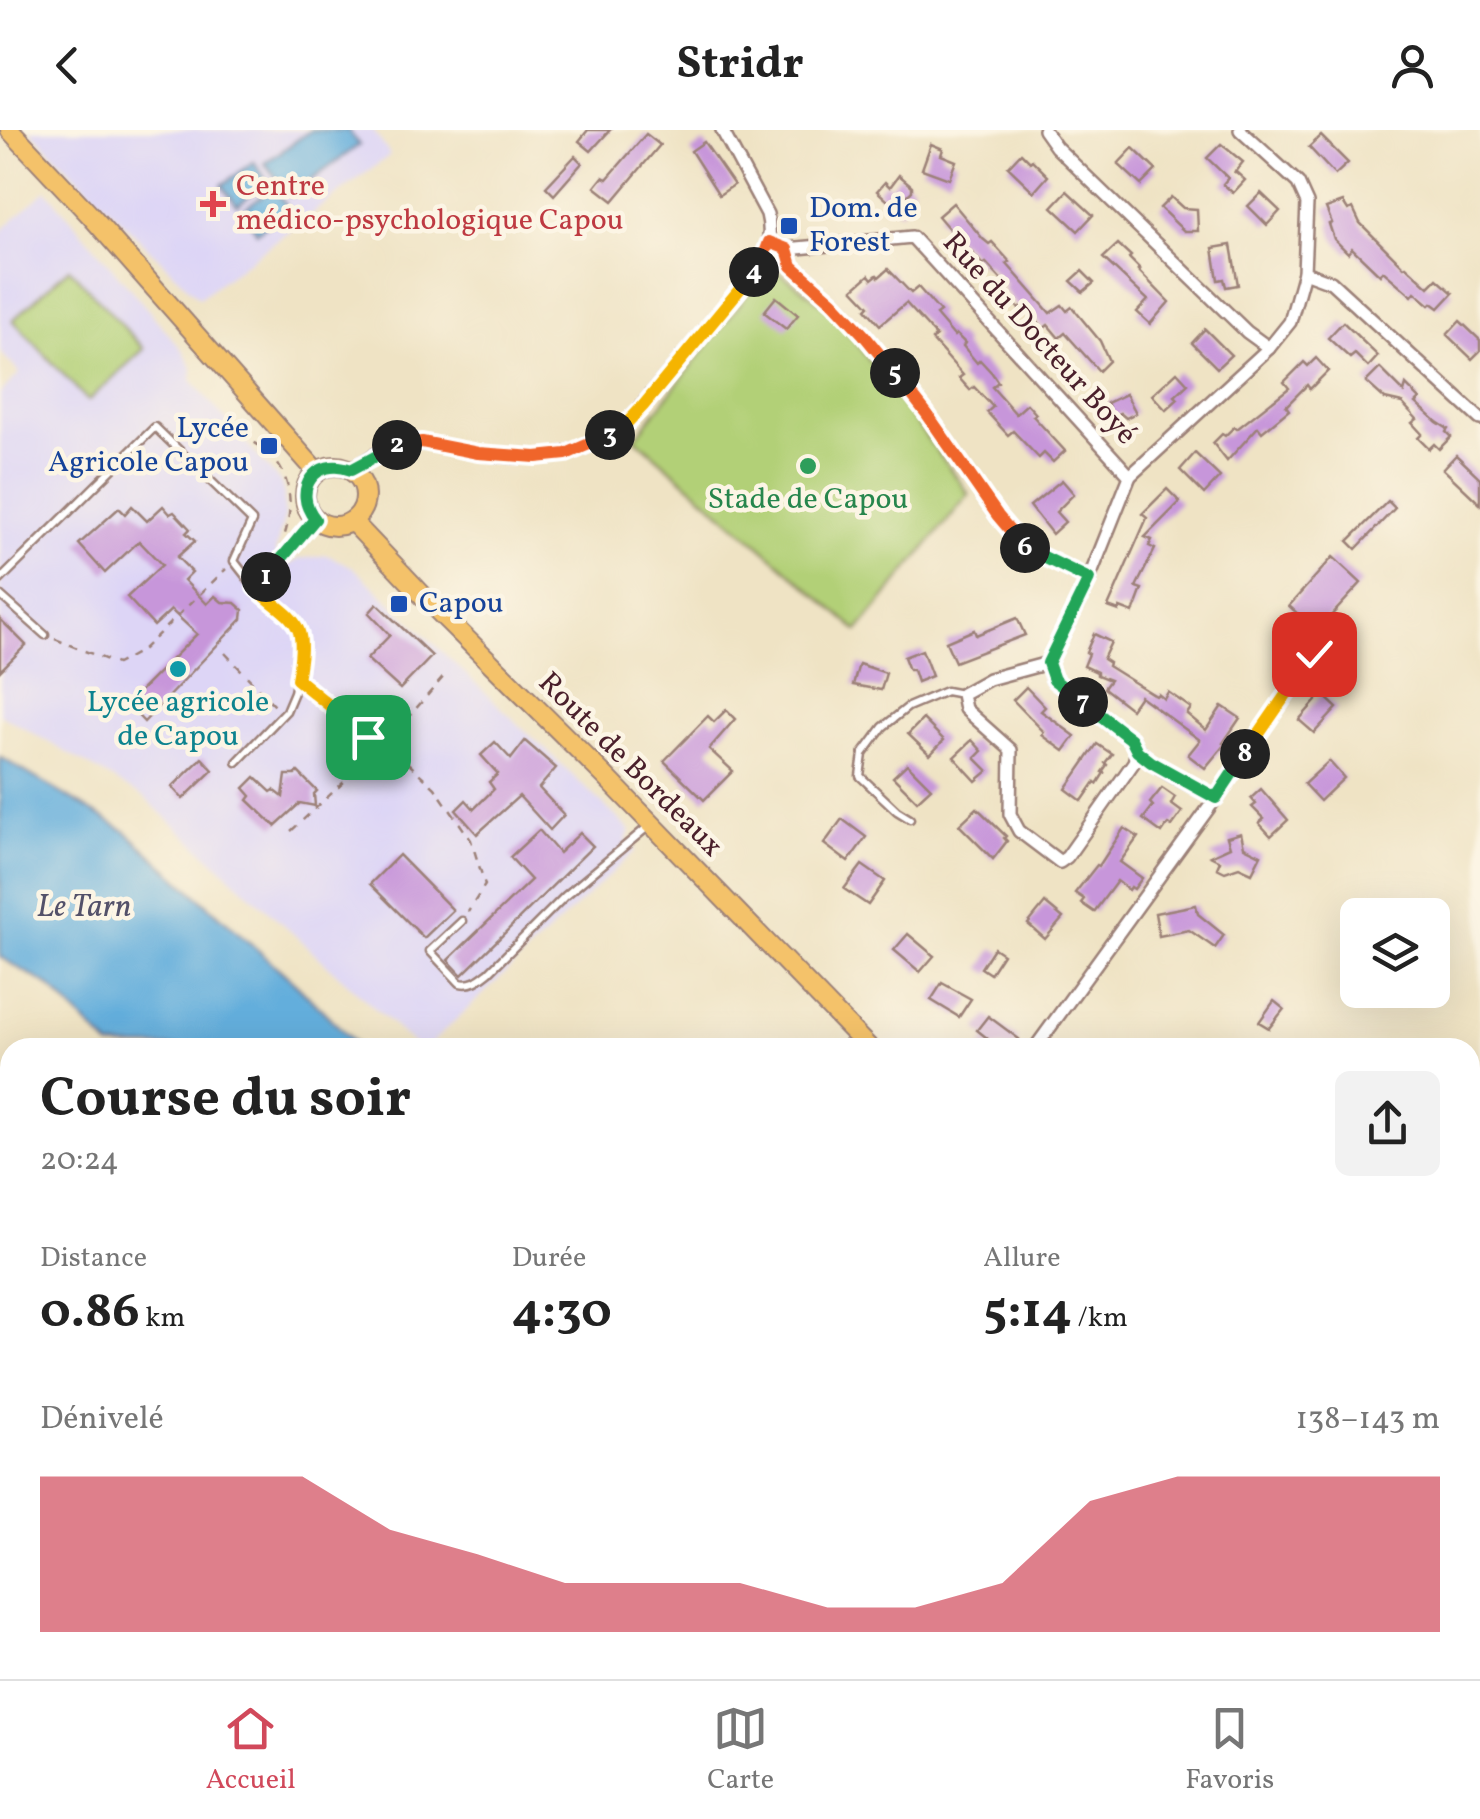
<!DOCTYPE html>
<html lang="fr">
<head>
<meta charset="utf-8">
<style>
	body { margin:0; font-family:Vollkorn,serif; background:#f2f2f2; color:#222; height:100vh; display:flex; flex-direction:column; font-size:38px; white-space:nowrap }
	* { box-sizing:border-box; margin:0 }
	p { font-size:32px; color:#767676 }
	.icon { flex:none; width:55px; height:55px; fill:none; stroke:currentColor; stroke-width:2; stroke-linecap:round; stroke-linejoin:round }
	.map { position:relative; flex:1; overflow:hidden }
	.drawer { position:absolute; left:0px; top:908px; width:1480px; height:642px; display:flex; flex-direction:column; background:#fff; border-radius:30px 30px 0 0; box-shadow:0 10px 40px #0002 }
	.drawer>* { flex:none }
	.buttons { position:absolute; left:1340px; top:768px; display:grid; gap:20px }
	.buttons a { display:grid; place-items:center; width:110px; height:110px; border-radius:15px; background:#fff; box-shadow:0 10px 40px #0002; font-size:50px }
	.pin { position:absolute; display:grid; place-items:center; width:85px; height:85px; color:#fff; margin:-42px; border-radius:20px; box-shadow:0 5px 15px #0006 }
	.km { position:absolute; width:50px; height:50px; margin:-25px; border-radius:50%; background:#222; color:#fff; font-size:28px; line-height:50px; text-align:center }
	.round { display:grid; place-items:center; flex:none; width:105px; height:105px; border-radius:15px; background:#f2f2f2 }
	.headline { display:flex; align-items:center; justify-content:space-between; height:170px; padding:0 40px }
	h1 { font-size:55px; font-weight:700; line-height:75px }
	.metrics { display:grid; grid-template-columns:repeat(3,1fr); gap:15px; height:170px; padding:10px 40px }
	.metrics div { display:grid; align-content:center }
	.metrics b { font-size:50px; font-weight:700 }
	.metrics small { font-size:28px; font-weight:400 }
	.metrics p { font-size:28px }
	.chart { height:280px; padding:20px 40px }
	.chart p { display:flex; justify-content:space-between }
	.chart svg { width:100%; height:180px; margin-top:10px; fill:#d1495b; opacity:.7 }
	header { display:flex; justify-content:space-between; align-items:center; height:130px; padding:0 40px; background:#fff; font-size:45px; font-weight:700 }
	.dock { display:flex; justify-content:space-around; align-items:center; height:140px; border-top:2px solid #e0e0e0; background:#fff; font-size:28px; color:#767676 }
	.dock a { display:grid; justify-items:center; gap:5px }
	.dock .current { color:#d1495b }
	.map>svg:first-child { display:block }
</style>
</head>
<body>
<header><svg class="icon" aria-label="back" viewBox="0 0 24 24"><path d="M15 5l-7 7 7 7"/></svg>Stridr<svg class="icon" aria-label="person" viewBox="0 0 24 24"><circle cx="12" cy="8" r="4"/><path d="M4 21q1-7 8-7t8 7"/></svg></header>
<div class="map">
<svg width="1480" height="1549" viewBox="0 0 1480 1549">
	<rect width="100%" height="100%" fill="#fcf5e5"/>
	<filter id="ink" filterUnits="userSpaceOnUse"><feTurbulence type="fractalNoise" baseFrequency=".01" numOctaves="2"/><feDisplacementMap in="SourceGraphic" scale="20" xChannelSelector="R" yChannelSelector="G"/><feConvolveMatrix kernelMatrix="1 2 1 2 8 2 1 2 1" color-interpolation-filters="sRGB"/></filter>
	<filter id="wash" filterUnits="userSpaceOnUse"><feTurbulence type="fractalNoise" baseFrequency=".0048" numOctaves="4" result="noise"/><feDisplacementMap in="SourceGraphic" scale="40" xChannelSelector="R" yChannelSelector="G"/><feGaussianBlur stdDeviation="2.25" result="paint"/><feColorMatrix in="noise" values="0 0 0 0 0 0 0 0 0 0 0 0 0 0 0 0 0 1.4 0 .05"/><feComposite in="paint" operator="in"/></filter>
	<g filter="url(#wash)">
		<rect width="100%" height="100%" fill="#efe3c4"/>
		<!-- built -->
		<g fill="#ddd5f6">
			<path d="M30,0H373L390,25L199,168Z"/>
			<path d="M46,60L184,222L192,238L191,250L281,353L284,364V389L275,422L287,436L300,429L327,425L353,437L631,701L626,710L636,720L427,917H417L145,668L0,584V263L20,243L0,222V102Z"/>
		</g>
		<!-- green -->
		<g fill="#b2d077" stroke="#7e7851" stroke-width="2.5">
			<path d="M770,135L833,182L969,364L858,501L635,308Z"/>
			<path d="M69,138L144,219L88,271L13,190Z"/>
		</g>
		<!-- water -->
		<g fill="#64aedc" stroke="#576684" stroke-width="2.5">
			<path d="M311,0H348L359,15L290,66L265,33Z"/>
			<path d="M254,32L268,52L237,75L222,55Z"/>
			<path d="M273,57L289,79L257,102L241,81Z"/>
			<path d="M0,627L125,701L297,855L359,917H110L48,855L0,827Z"/>
			<path d="M503,1540H698L701,1549H506Z"/>
		</g>
		<g fill="none" stroke-linecap="round" stroke-linejoin="round">
			<!-- stream -->
			<path stroke="#64aedc" stroke-width="4" d="M438,1549L444,1540"/>
		</g>
		<g id="blocks">
			<!-- building -->
			<g fill="#c796da">
				<path d="M588,0H610L591,21L579,11Z"/>
				<path d="M646,4L660,15L613,71L595,57L603,47L607,49Z"/>
				<path d="M1321,6L1348,33L1335,45L1309,17Z"/>
				<path d="M704,12L734,55L719,65L691,21Z"/>
				<path d="M931,14L943,19L941,25L956,31L949,49L922,39Z"/>
				<path d="M1221,14L1243,32L1234,43L1235,41L1245,50L1233,63L1223,54L1228,48L1207,28Z"/>
				<path d="M1133,18L1156,40L1141,55L1118,34Z"/>
				<path d="M1021,23L1030,32L1032,30L1048,46L1034,62L1008,37Z"/>
				<path d="M575,26L582,33L554,65L546,57Z"/>
				<path d="M899,45L912,56V61L904,69L908,73L900,82L877,61L885,52L890,57Z"/>
				<path d="M1067,61L1093,85L1078,101L1052,77Z"/>
				<path d="M1261,63L1280,81L1267,95L1248,76Z"/>
				<path d="M1171,67L1183,78L1197,79L1198,101H1184L1160,78Z"/>
				<path d="M1343,72L1348,80L1353,78L1360,93L1404,137L1406,136L1429,157L1437,149L1453,163L1439,178L1432,173L1430,175L1415,162L1412,166L1383,141L1380,145L1352,118L1348,123L1334,109L1329,94L1332,93L1326,78Z"/>
				<path d="M953,73L983,109L989,114L992,112L1010,132L1007,134L1050,183L1062,175L1067,181L1072,177L1100,211L1109,231L1099,241L1065,203L1059,208L1048,195L1043,199L1030,179L1027,182L1022,177L1019,179L1003,158L1006,155L986,133L983,135L962,112L961,113L938,86Z"/>
				<path d="M1118,114L1131,126L1129,128L1140,139L1138,140L1169,172L1150,194L1137,182L1148,170L1103,128Z"/>
				<path d="M1231,115L1238,155L1226,157L1224,149L1218,150L1213,118Z"/>
				<path d="M888,139L911,163L918,157L940,182L936,185L954,206L956,204L965,213L963,216L977,233L980,230L992,243L998,252L992,257L1016,284L1027,274L1036,284L1033,286L1065,321L1053,332L1044,323L1039,328L1013,301L1008,305L987,282L993,277L974,257L970,260L959,248L963,245L932,210L936,206L906,173L880,195L866,179L869,176L853,159L869,145L872,149L877,145L879,147Z"/>
				<path d="M1082,141L1094,153L1083,162L1071,151Z"/>
				<path d="M776,167L798,185L786,199L764,182Z"/>
				<path d="M1460,191L1480,210V221L1472,229L1447,205Z"/>
				<path d="M1343,192L1378,226L1368,237L1355,224L1350,228L1328,208Z"/>
				<path d="M1205,199L1231,225L1217,238L1192,213Z"/>
				<path d="M1316,228L1328,241L1310,259L1307,255L1286,276L1289,280L1262,302L1258,297L1227,331L1213,313L1222,304L1225,306L1234,297L1237,299L1289,258L1284,252L1304,232L1308,236Z"/>
				<path d="M1380,238L1404,262L1406,255L1420,269L1416,273L1437,292L1448,299L1446,302L1451,307L1439,319L1434,314L1429,319L1418,308L1422,304L1412,293L1417,289L1402,273L1385,269L1366,252Z"/>
				<path d="M1177,242L1188,254L1175,266L1178,269L1166,280L1152,265Z"/>
				<path d="M1126,264L1136,283L1126,288L1120,283L1114,289L1107,273Z"/>
				<path d="M1195,323L1220,347L1204,364L1180,340Z"/>
				<path d="M1456,325L1480,348V374L1443,339Z"/>
				<path d="M1062,350L1074,364L1056,382L1065,392L1052,404L1030,376Z"/>
				<path d="M1167,359L1180,372L1145,407L1152,410L1149,416L1155,419L1136,457L1142,459L1133,483L1120,478L1119,481L1108,477L1147,388L1142,384Z"/>
				<path d="M1388,371L1395,378L1356,419L1348,411Z"/>
				<path d="M132,376L147,391L163,376L170,384L174,382L190,399L186,403L195,411L177,427L192,442L184,450L207,474L215,466L222,472L235,473L243,480L242,489L144,592L127,574L197,504L171,480L154,496L127,467L162,435L139,411L105,443L79,414L119,378L125,384Z"/>
				<path d="M1333,427L1361,453L1317,501L1289,476Z"/>
				<path d="M377,474L432,526L400,559L367,529L390,505L369,483Z"/>
				<path d="M1017,488L1025,505L955,532L946,512L974,500L976,505Z"/>
				<path d="M0,489L26,515L0,541Z"/>
				<path d="M1094,504L1111,512L1103,529L1109,533L1108,536L1156,566L1158,564L1164,569L1168,562L1191,578L1187,584L1206,600L1222,576L1240,588L1223,613L1225,614L1205,638L1188,625L1200,610L1140,566L1131,579L1104,558L1110,550L1097,545V542L1084,536L1089,524L1086,522Z"/>
				<path d="M922,520L932,546L917,552L913,540H909L904,527Z"/>
				<path d="M1325,521L1338,535L1329,544L1318,533Z"/>
				<path d="M859,534L886,543L881,560L853,555Z"/>
				<path d="M1026,557L1045,577L1041,581L1075,606L1064,621L1042,605L1044,602L1013,570Z"/>
				<path d="M1322,564L1337,578L1314,603L1299,590Z"/>
				<path d="M726,580L735,589L709,619L733,641L704,670L664,631L708,586L714,592Z"/>
				<path d="M923,589L944,610L930,625L908,604Z"/>
				<path d="M972,610L982,621L975,628L988,641L976,651L954,627Z"/>
				<path d="M525,611L556,638L539,658L564,685L550,700L519,666L477,704L456,680L466,670L474,679L494,659L489,652L498,644L481,625L495,612L511,629Z"/>
				<path d="M1097,614L1112,624L1105,633L1107,635L1102,642L1104,643L1097,654L1095,652L1082,671L1066,659Z"/>
				<path d="M202,628L213,640L183,669L172,657Z"/>
				<path d="M1329,631L1344,648L1320,671L1304,654Z"/>
				<path d="M907,634L931,658L917,671L893,647Z"/>
				<path d="M298,642L317,661L314,664L315,676L300,673L275,696L248,670L251,666L244,658L255,647L271,662L274,660L283,667L286,645H295Z"/>
				<path d="M1162,658L1175,667L1171,674L1182,682L1172,696L1168,694L1162,703L1143,689L1153,676L1150,673Z"/>
				<path d="M1261,659L1288,690L1271,706L1259,693L1264,689L1252,677L1256,674L1251,668Z"/>
				<path d="M977,678L1006,706L1004,708L1007,711L993,729L959,695Z"/>
				<path d="M842,689L866,707L848,732L824,714Z"/>
				<path d="M1124,698L1138,707L1120,732L1142,748L1134,759L1131,757L1129,760L1117,751L1094,782L1081,773L1084,769L1075,763L1097,735L1099,736Z"/>
				<path d="M539,700L559,723L580,703L593,716L462,845L448,830L531,750L510,727Z"/>
				<path d="M1241,703L1244,717L1261,725L1252,743L1239,737L1225,742L1217,738L1220,731L1210,726L1230,717L1227,707Z"/>
				<path d="M399,725L453,780L424,808L370,754Z"/>
				<path d="M862,735L885,751L868,775L844,759Z"/>
				<path d="M1045,773L1063,788L1045,809L1028,794Z"/>
				<path d="M1196,775L1198,784L1224,805L1215,818L1189,800L1159,806L1155,783Z"/>
				<path d="M908,804L934,826L920,842L894,820Z"/>
				<path d="M994,818L1003,824L990,844L981,838Z"/>
				<path d="M942,853L971,869L959,887L931,870Z"/>
				<path d="M1274,871L1284,879L1269,898L1259,892Z"/>
				<path d="M988,886L1019,909L1013,918H980L987,908L977,900Z"/>
			</g>
		</g>
	</g>
	<g filter="url(#ink)">
		<use href="#blocks" fill-opacity="0" stroke="#9c8178" stroke-width="2.5"/>
		<g fill="none" stroke-linecap="round" stroke-linejoin="round">
			<defs>
				<g id="service">
					<path d="M787,120L792,135L833,172"/>
					<path d="M0,450L155,297L252,391L234,431L255,458L299,496L303,517L294,562L286,581L237,632"/>
					<path d="M255,458L284,427L315,389"/>
					<path d="M0,465L45,505"/>
					<path d="M910,689L897,681L860,646L863,624L883,597L908,577L946,561L962,564"/>
					<path d="M462,791L430,821L460,853C472,856 480,849 489,842L565,766L650,695"/>
				</g>
				<g id="minor">
					<path d="M1044,0L1056,17L1247,202L1269,218"/>
					<path d="M769,112L787,119L912,107L1130,346L1089,449L1048,533L1053,550L1131,609C1146,638 1187,652 1216,668"/>
					<path d="M1304,142L1331,152L1480,289"/>
					<path d="M351,340C365,331 382,318 399,315C426,309 450,318 477,323C532,332 580,328 626,294L753,143C767,124 773,108 767,84L722,0"/>
					<path d="M1130,346L1269,218L1290,192L1304,142L1307,73L1298,53L1240,0"/>
					<path d="M1048,533L989,549L962,564L965,579L1011,620L1010,684L1019,701L1060,732L1067,727L1134,632L1137,621"/>
					<path d="M1035,918L1216,668L1314,523"/>
				</g>
				<g id="secondary">
					<path d="M0,1385L10,1390"/>
					<path d="M183,1540L188,1549"/>
				</g>
				<g id="primary">
					<path d="M10,0L90,85L317,342"/>
					<circle cx="335" cy="366" r="30"/>
					<path d="M352,391L427,470L604,645L869,918"/>
					<path d="M1470,1395L1480,1400"/>
				</g>
			</defs>
			<!-- service casing -->
			<use href="#service" stroke="#9c8178" stroke-width="11"/>
			<!-- minor casing -->
			<use href="#minor" stroke="#9c8178" stroke-width="16"/>
			<!-- secondary casing -->
			<use href="#secondary" stroke="#9c8178" stroke-width="20"/>
			<!-- primary casing -->
			<use href="#primary" stroke="#9c8178" stroke-width="22"/>
			<!-- path -->
			<g stroke="#9c8178" stroke-width="2.5" stroke-dasharray="8 8" stroke-linecap="butt">
				<path d="M841,180L863,204L927,284L1022,416L1075,442"/>
				<path d="M242,303C251,312 259,314 267,322C293,345 294,379 283,410"/>
				<path d="M55,509L117,534L141,521L226,439"/>
				<path d="M225,523L275,576"/>
				<path d="M306,557L367,607L386,613L435,658L471,710L485,755L468,782"/>
				<path d="M291,701L386,613L446,544"/>
			</g>
			<!-- service -->
			<use href="#service" stroke="#fff" stroke-width="6"/>
			<!-- minor -->
			<use href="#minor" stroke="#fff" stroke-width="11"/>
			<!-- secondary -->
			<use href="#secondary" stroke="#fbe7c3" stroke-width="15"/>
			<!-- primary -->
			<use href="#primary" stroke="#f4c26a" stroke-width="18"/>
		</g>
	</g>
	<g fill="none" stroke-linecap="round" stroke-linejoin="round" filter="url(#ink)">
		<defs>
			<path id="split-1" d="M266,447L255,458C297,494 308,490 297,549L368,607"/>
			<path id="split-2" d="M266,447L315,389C291,360 316,326 351,340L397,315"/>
			<path id="split-3" d="M397,315L422,312L478,323L536,327L566,324L610,305"/>
			<path id="split-4" d="M610,305L626,294L643,276L754,142"/>
			<path id="split-5" d="M754,142L762,131L769,112L787,119L792,136L833,172L863,204L895,243"/>
			<path id="split-6" d="M895,243L927,284L998,386L1025,418"/>
			<path id="split-7" d="M1025,418L1089,449L1048,533L1054,550L1083,572"/>
			<path id="split-8" d="M1083,572L1131,609L1137,621L1151,632L1216,668L1245,624"/>
			<path id="split-9" d="M1245,624L1314,524"/>
		</defs>
		<!-- split-1 casing -->
		<use href="#split-1" stroke="#fff" stroke-width="20"/>
		<!-- split-2 casing -->
		<use href="#split-2" stroke="#fff" stroke-width="20"/>
		<!-- split-3 casing -->
		<use href="#split-3" stroke="#fff" stroke-width="20"/>
		<!-- split-4 casing -->
		<use href="#split-4" stroke="#fff" stroke-width="20"/>
		<!-- split-5 casing -->
		<use href="#split-5" stroke="#fff" stroke-width="20"/>
		<!-- split-6 casing -->
		<use href="#split-6" stroke="#fff" stroke-width="20"/>
		<!-- split-7 casing -->
		<use href="#split-7" stroke="#fff" stroke-width="20"/>
		<!-- split-8 casing -->
		<use href="#split-8" stroke="#fff" stroke-width="20"/>
		<!-- split-9 casing -->
		<use href="#split-9" stroke="#fff" stroke-width="20"/>
		<!-- split-1 -->
		<use href="#split-1" stroke="#f5b400" stroke-width="12"/>
		<!-- split-2 -->
		<use href="#split-2" stroke="#22a559" stroke-width="12"/>
		<!-- split-3 -->
		<use href="#split-3" stroke="#f0652b" stroke-width="12"/>
		<!-- split-4 -->
		<use href="#split-4" stroke="#f5b400" stroke-width="12"/>
		<!-- split-5 -->
		<use href="#split-5" stroke="#f0652b" stroke-width="12"/>
		<!-- split-6 -->
		<use href="#split-6" stroke="#f0652b" stroke-width="12"/>
		<!-- split-7 -->
		<use href="#split-7" stroke="#22a559" stroke-width="12"/>
		<!-- split-8 -->
		<use href="#split-8" stroke="#22a559" stroke-width="12"/>
		<!-- split-9 -->
		<use href="#split-9" stroke="#f5b400" stroke-width="12"/>
	</g>
	<!-- markers -->
	<path fill="#e0444e" stroke="#fcf5e5" stroke-width="4" d="M208 59h10v10h10v10h-10v10h-10v-10h-10v-10h10z"/>
	<g fill="#1a4fb4" stroke="#fcf5e5" stroke-width="4">
		<rect x="779" y="86" width="20" height="20" rx="5"/>
		<rect x="259" y="306" width="20" height="20" rx="5"/>
		<rect x="389" y="464" width="20" height="20" rx="5"/>
	</g>
	<circle fill="#2e9e5b" stroke="#fcf5e5" stroke-width="4" cx="808" cy="336" r="10"/>
	<circle fill="#0f9aa8" stroke="#fcf5e5" stroke-width="4" cx="178" cy="539" r="10"/>
	<g text-anchor="middle" dominant-baseline="central" stroke-width="9" stroke-linejoin="round" paint-order="stroke">
		<!-- health labels -->
		<g font-size="30" fill="#be3a42" stroke="#fcf5e5" text-anchor="start">
			<text x="236" y="57">Centre<tspan x="236" dy="34">médico-psychologique Capou</tspan></text>
		</g>
		<!-- transit labels -->
		<g font-size="30" fill="#164399" stroke="#fcf5e5" text-anchor="start">
			<text x="809" y="79">Dom. de<tspan x="809" dy="34">Forest</tspan></text>
			<text x="249" y="299" text-anchor="end">Lycée<tspan x="249" dy="34">Agricole Capou</tspan></text>
			<text x="419" y="474">Capou</text>
		</g>
		<!-- street labels -->
		<g font-size="30" fill="#4a1f2b" stroke="#fcf5e5">
			<text transform="translate(1039 209) rotate(48)">Rue du Docteur Boyé</text>
			<text transform="translate(630 635) rotate(45)">Route de Bordeaux</text>
		</g>
		<!-- leisure labels -->
		<g font-size="30" fill="#27864d" stroke="#fcf5e5">
			<text x="808" y="370">Stade de Capou</text>
		</g>
		<!-- culture labels -->
		<g font-size="30" fill="#0d838f" stroke="#fcf5e5">
			<text x="178" y="573">Lycée agricole<tspan x="178" dy="34">de Capou</tspan></text>
		</g>
		<!-- water labels -->
		<g font-size="32" font-style="italic" fill="#535169" stroke="#fcf5e5">
			<text x="84" y="778">Le Tarn</text>
		</g>
	</g>
</svg>
<div class="buttons">
<a><svg class="icon" aria-label="layers" viewBox="0 0 24 24"><path d="M12 4l9 5-9 5-9-5zM3 14l9 5 9-5"/></svg></a>
</div>
<div class="pin" style="left:368px;top:607px;background:#1e9e55"><svg class="icon" aria-label="arrive" viewBox="0 0 24 24"><path d="M6 21V4h12l-3 4 3 4H6"/></svg></div>
<div class="pin" style="left:1314px;top:524px;background:#d93025"><svg class="icon" aria-label="check" viewBox="0 0 24 24"><path d="M5 12l5 5 9-10"/></svg></div>
<b class="km" style="left:266px;top:447px">1</b>
<b class="km" style="left:397px;top:315px">2</b>
<b class="km" style="left:610px;top:305px">3</b>
<b class="km" style="left:754px;top:142px">4</b>
<b class="km" style="left:895px;top:243px">5</b>
<b class="km" style="left:1025px;top:418px">6</b>
<b class="km" style="left:1083px;top:572px">7</b>
<b class="km" style="left:1245px;top:624px">8</b>
<section class="drawer">
<div class="headline"><div><h1>Course du soir</h1><p>20:24</p></div><a class="round"><svg class="icon" aria-label="share" viewBox="0 0 24 24"><path d="M12 15V3M7 8l5-5 5 5M5 13v7h14v-7"/></svg></a></div>
<div class="metrics">
<div><p>Distance</p><b>0.86<small> km</small></b></div>
<div><p>Durée</p><b>4:30</b></div>
<div><p>Allure</p><b>5:14<small> /km</small></b></div>
</div>
<div class="chart"><p><span>Dénivelé</span>138–143 m</p>
<svg viewBox="0 0 160 44" preserveAspectRatio="none"><path d="M0 44V6L10 6L20 6L30 6L40 19L50 25L60 32L70 32L80 32L90 38L100 38L110 32L120 12L130 6L140 6L150 6L160 6V44z"/></svg>
</div>
</section>
</div>
<nav class="dock">
<a class="current"><svg class="icon" aria-label="home" viewBox="0 0 24 24"><path d="M3 11l9-7 9 7M6 9v11h12V9"/></svg>Accueil</a>
<a><svg class="icon" aria-label="map" viewBox="0 0 24 24"><path d="M3 6l6-2 6 2 6-2v14l-6 2-6-2-6 2zM9 4v14M15 6v14"/></svg>Carte</a>
<a><svg class="icon" aria-label="saved" viewBox="0 0 24 24"><path d="M7 4h10v16l-5-4-5 4z"/></svg>Favoris</a>
</nav>
</body>
</html>
